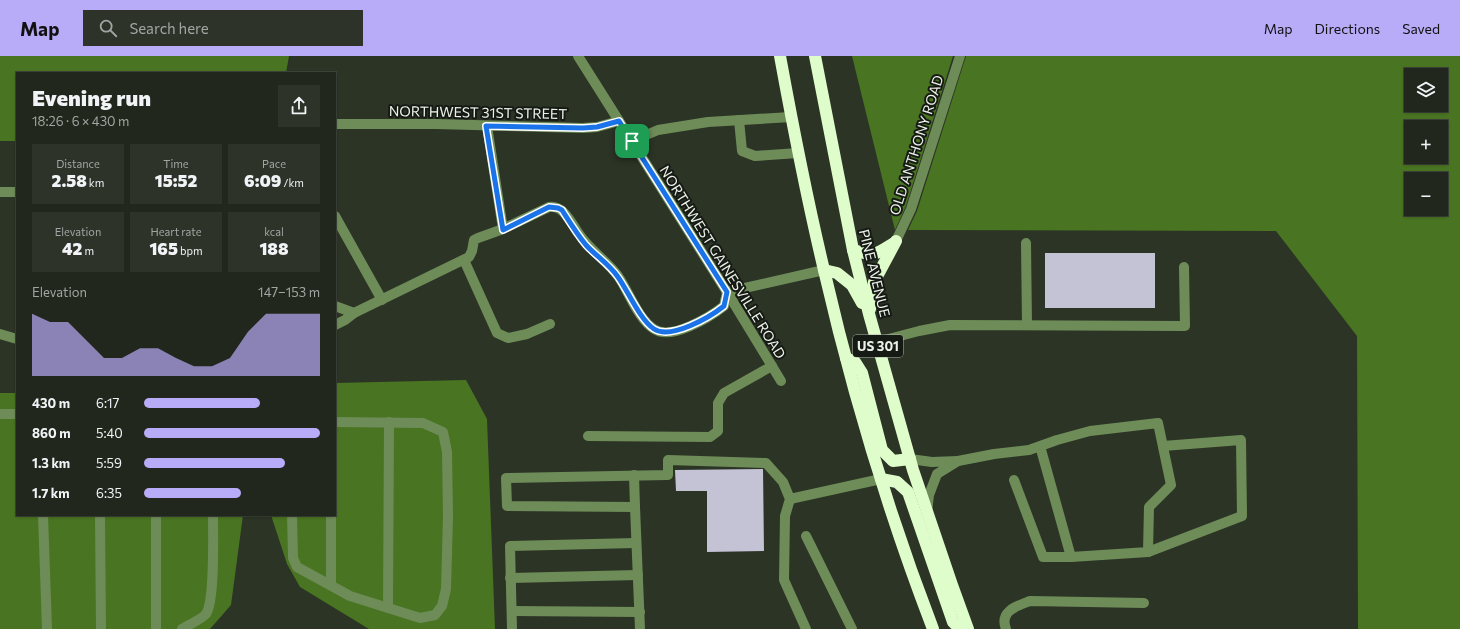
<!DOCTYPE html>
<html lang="en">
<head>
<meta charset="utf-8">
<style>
	body { margin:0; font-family:Commissioner,sans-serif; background:#2d3329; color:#f1f3f6; height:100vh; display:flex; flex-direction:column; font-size:15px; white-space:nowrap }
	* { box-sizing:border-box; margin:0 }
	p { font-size:13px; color:#a2a5a3 }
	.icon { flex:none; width:22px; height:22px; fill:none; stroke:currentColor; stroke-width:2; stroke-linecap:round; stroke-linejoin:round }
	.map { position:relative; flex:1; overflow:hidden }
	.sheet { position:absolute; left:16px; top:16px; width:320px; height:444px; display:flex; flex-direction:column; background:#21271c; border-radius:0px; box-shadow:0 1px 3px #0004,0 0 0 1px #3e443b }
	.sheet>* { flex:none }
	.fabs { position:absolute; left:1404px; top:12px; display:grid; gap:8px }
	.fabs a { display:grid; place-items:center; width:44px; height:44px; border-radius:0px; background:#21271c; box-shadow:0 1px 3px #0004,0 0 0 1px #3e443b; font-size:20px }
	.pin { position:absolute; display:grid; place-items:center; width:34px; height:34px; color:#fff; margin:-17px; border-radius:8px; box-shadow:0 2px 6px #0006 }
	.round { display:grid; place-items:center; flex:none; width:42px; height:42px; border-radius:0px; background:#2d3329 }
	.headline { display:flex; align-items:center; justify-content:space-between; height:68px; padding:0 16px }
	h1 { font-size:22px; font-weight:800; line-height:30px }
	.stats { display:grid; grid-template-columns:repeat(3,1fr); gap:6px; height:68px; padding:4px 16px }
	.stats div { display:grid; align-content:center; border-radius:0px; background:#2d3329; text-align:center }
	.stats b { font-size:17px; font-weight:800 }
	.stats small { font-size:11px; font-weight:400 }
	.stats p { font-size:11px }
	.chart { height:112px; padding:8px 16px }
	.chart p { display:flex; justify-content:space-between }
	.chart svg { width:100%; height:72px; margin-top:4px; fill:#b8abf7; opacity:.7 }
	ul { padding:0 16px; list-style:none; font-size:13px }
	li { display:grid; grid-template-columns:64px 48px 1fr; align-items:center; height:30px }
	li i { height:10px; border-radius:5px; background:#b8abf7 }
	header { display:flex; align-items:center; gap:24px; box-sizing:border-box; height:56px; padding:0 20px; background:#b8abf7; color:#111 }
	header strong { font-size:19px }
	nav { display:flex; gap:22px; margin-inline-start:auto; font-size:14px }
	.search { width:280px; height:36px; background:#2d3329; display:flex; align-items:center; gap:10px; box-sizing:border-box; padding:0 14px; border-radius:0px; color:#a2a5a3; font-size:15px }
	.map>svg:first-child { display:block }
</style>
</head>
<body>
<header>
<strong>Map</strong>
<div class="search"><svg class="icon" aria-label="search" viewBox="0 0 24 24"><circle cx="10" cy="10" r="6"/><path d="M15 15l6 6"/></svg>Search here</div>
<nav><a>Map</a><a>Directions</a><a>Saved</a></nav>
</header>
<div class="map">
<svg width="1460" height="573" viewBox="0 0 1460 573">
	<rect width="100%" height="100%" fill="#2c3426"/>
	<!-- forest -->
	<g fill="#497421" fill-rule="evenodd">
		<path d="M0,0H289L286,17H17V85H0Z"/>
		<path d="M852,0H953L906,150L895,174Z"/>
		<path d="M966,0H1460V573H1358L1357,280L1276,175L908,174L917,155ZM1411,19H1441V49H1411ZM1411,71H1441V101H1411ZM1411,123H1441V153H1411Z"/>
		<path d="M466,324L487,363L495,573H369L300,531L287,508L271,459H335V327Z"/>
		<path d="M0,337H17V459H243L231,549L210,573H0Z"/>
	</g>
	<!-- building -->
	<g fill="#c4c2d5">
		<rect x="1045" y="197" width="110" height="55"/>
		<path d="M763,413L764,495L707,496V435H676L675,414Z"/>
	</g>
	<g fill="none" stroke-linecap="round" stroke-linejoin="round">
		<!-- minor -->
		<g stroke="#6e8c58" stroke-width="10">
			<path d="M578,0L727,236L781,325"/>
			<path d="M739,64L742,95L755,100L798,97"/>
			<path d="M335,68H436L583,72L597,71L619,65"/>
			<path d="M487,70L503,173"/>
			<path d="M632,85L658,74L708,66L791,61"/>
			<path d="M0,136H17"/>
			<path d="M335,160L382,244"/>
			<path d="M896,185L911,153L960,0"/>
			<path d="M1026,187L1027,269"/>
			<path d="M464,204L497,277L508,282L527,278L550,268"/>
			<path d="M727,236L824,214"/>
			<path d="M335,250L354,257"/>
			<path d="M335,269L345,264L354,257L469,201L472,195L474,184L478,182L503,173L549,151C564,149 571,167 579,178C590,194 607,205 618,220C629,236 638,263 654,273C671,285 710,261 724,250L727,236"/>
			<path d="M0,278L17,283"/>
			<path d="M877,286L919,275L950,269L1185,270L1184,211"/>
			<path d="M0,358H17"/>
			<path d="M588,380L710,381L718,375V347L724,337L772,310"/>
			<path d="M910,403L932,406L958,405L937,418L929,439L927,456"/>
			<path d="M958,405L994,398L1029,394L1057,384L1090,375L1158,367L1171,429L1149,451L1148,496L1071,501L1040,390"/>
			<path d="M634,419L635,451"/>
			<path d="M1014,424L1043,501H1071"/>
			<path d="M790,443L881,423"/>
			<path d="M43,459L47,573"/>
			<path d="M100,459L101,573"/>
			<path d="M292,459L293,502L297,511L350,540L420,562L435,559L442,550L446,533L448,460L447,396L443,376L423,367L335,366"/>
			<path d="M331,459V529"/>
			<path d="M806,480L852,573"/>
			<path d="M1148,496L1242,460L1241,384L1163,390"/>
			<path d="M510,522L638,519"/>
			<path d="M388,552L389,366"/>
			<path d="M512,555L640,556"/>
			<path d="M156,573V459"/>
			<path d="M182,573C188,569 202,563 206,558C215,545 213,478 213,459"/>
			<path d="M512,573L510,490L636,487"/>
			<path d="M640,573L635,451L507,450L506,422L668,419V404L766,407L783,426L790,443L785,460L784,524L806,573"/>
			<path d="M1006,573C999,555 1017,550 1030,545L1144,547"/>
		</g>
		<!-- highway -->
		<g stroke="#dffdcb" stroke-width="12">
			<path d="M780,0C793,71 807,143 824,214C852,335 888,456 933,573"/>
			<path d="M815,0L853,194L869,258L913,414L952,529L968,573"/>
			<path d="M853,194C875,201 875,199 894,187"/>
			<path d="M824,214L837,217L852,229L862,247"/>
			<path d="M870,253L874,226L896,185"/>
			<path d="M846,302L855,306L862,317L882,394L893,405L910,403"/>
			<path d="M881,423L897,426L908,436L953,566L960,573"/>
		</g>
	</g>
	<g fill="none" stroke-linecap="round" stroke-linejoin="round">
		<defs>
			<path id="route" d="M619,65L727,236L724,250C710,261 671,284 654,273C640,264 628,235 618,221C609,208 596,200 586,189C577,178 569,165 562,154L558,152L549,151L503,174L486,70L583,72L597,71Z"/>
		</defs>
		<!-- route casing -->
		<use href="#route" stroke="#fff" stroke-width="8"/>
		<!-- route -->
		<use href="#route" stroke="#1a73e8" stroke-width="5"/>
	</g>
	<g text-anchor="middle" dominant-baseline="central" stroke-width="4" stroke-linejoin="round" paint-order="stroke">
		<!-- shield labels -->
		<rect fill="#161a14" stroke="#acb1a9" stroke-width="1" x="853" y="279" width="50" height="22" rx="3"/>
		<g font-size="13" font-weight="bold" fill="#edf2e9">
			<text x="878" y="290">US 301</text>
		</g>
		<!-- street labels -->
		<g font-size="14" fill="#edf2e9" stroke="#161a14">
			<text transform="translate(478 56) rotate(1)">NORTHWEST 31ST STREET</text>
			<text transform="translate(916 89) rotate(-72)">OLD ANTHONY ROAD</text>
			<text transform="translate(723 206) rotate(58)">NORTHWEST GAINESVILLE ROAD</text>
			<text transform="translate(875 217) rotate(76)">PINE AVENUE</text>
		</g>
	</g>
</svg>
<div class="fabs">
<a><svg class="icon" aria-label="layers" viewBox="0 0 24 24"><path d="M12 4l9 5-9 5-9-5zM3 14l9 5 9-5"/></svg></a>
<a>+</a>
<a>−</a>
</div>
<div class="pin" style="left:632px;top:85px;background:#1e9e55"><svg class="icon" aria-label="arrive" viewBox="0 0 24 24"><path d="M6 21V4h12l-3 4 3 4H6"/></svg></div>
<section class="sheet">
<div class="headline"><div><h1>Evening run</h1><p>18:26 · 6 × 430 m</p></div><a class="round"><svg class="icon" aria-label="share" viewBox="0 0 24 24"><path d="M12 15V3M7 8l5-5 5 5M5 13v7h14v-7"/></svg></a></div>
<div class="stats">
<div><p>Distance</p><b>2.58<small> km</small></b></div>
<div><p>Time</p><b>15:52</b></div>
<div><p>Pace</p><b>6:09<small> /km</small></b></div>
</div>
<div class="stats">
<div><p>Elevation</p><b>42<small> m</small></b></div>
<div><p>Heart rate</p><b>165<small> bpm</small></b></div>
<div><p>kcal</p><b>188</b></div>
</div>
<div class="chart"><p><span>Elevation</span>147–153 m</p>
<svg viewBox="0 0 160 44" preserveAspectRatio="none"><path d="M0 44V6L10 11L20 11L30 22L40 33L50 33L60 27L70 27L80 33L90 38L100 38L110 33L120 17L130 6L140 6L150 6L160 6V44z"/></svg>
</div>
<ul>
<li><b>430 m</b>6:17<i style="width:66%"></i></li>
<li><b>860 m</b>5:40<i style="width:100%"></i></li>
<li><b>1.3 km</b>5:59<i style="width:80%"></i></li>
<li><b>1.7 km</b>6:35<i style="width:55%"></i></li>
</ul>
</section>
</div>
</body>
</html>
